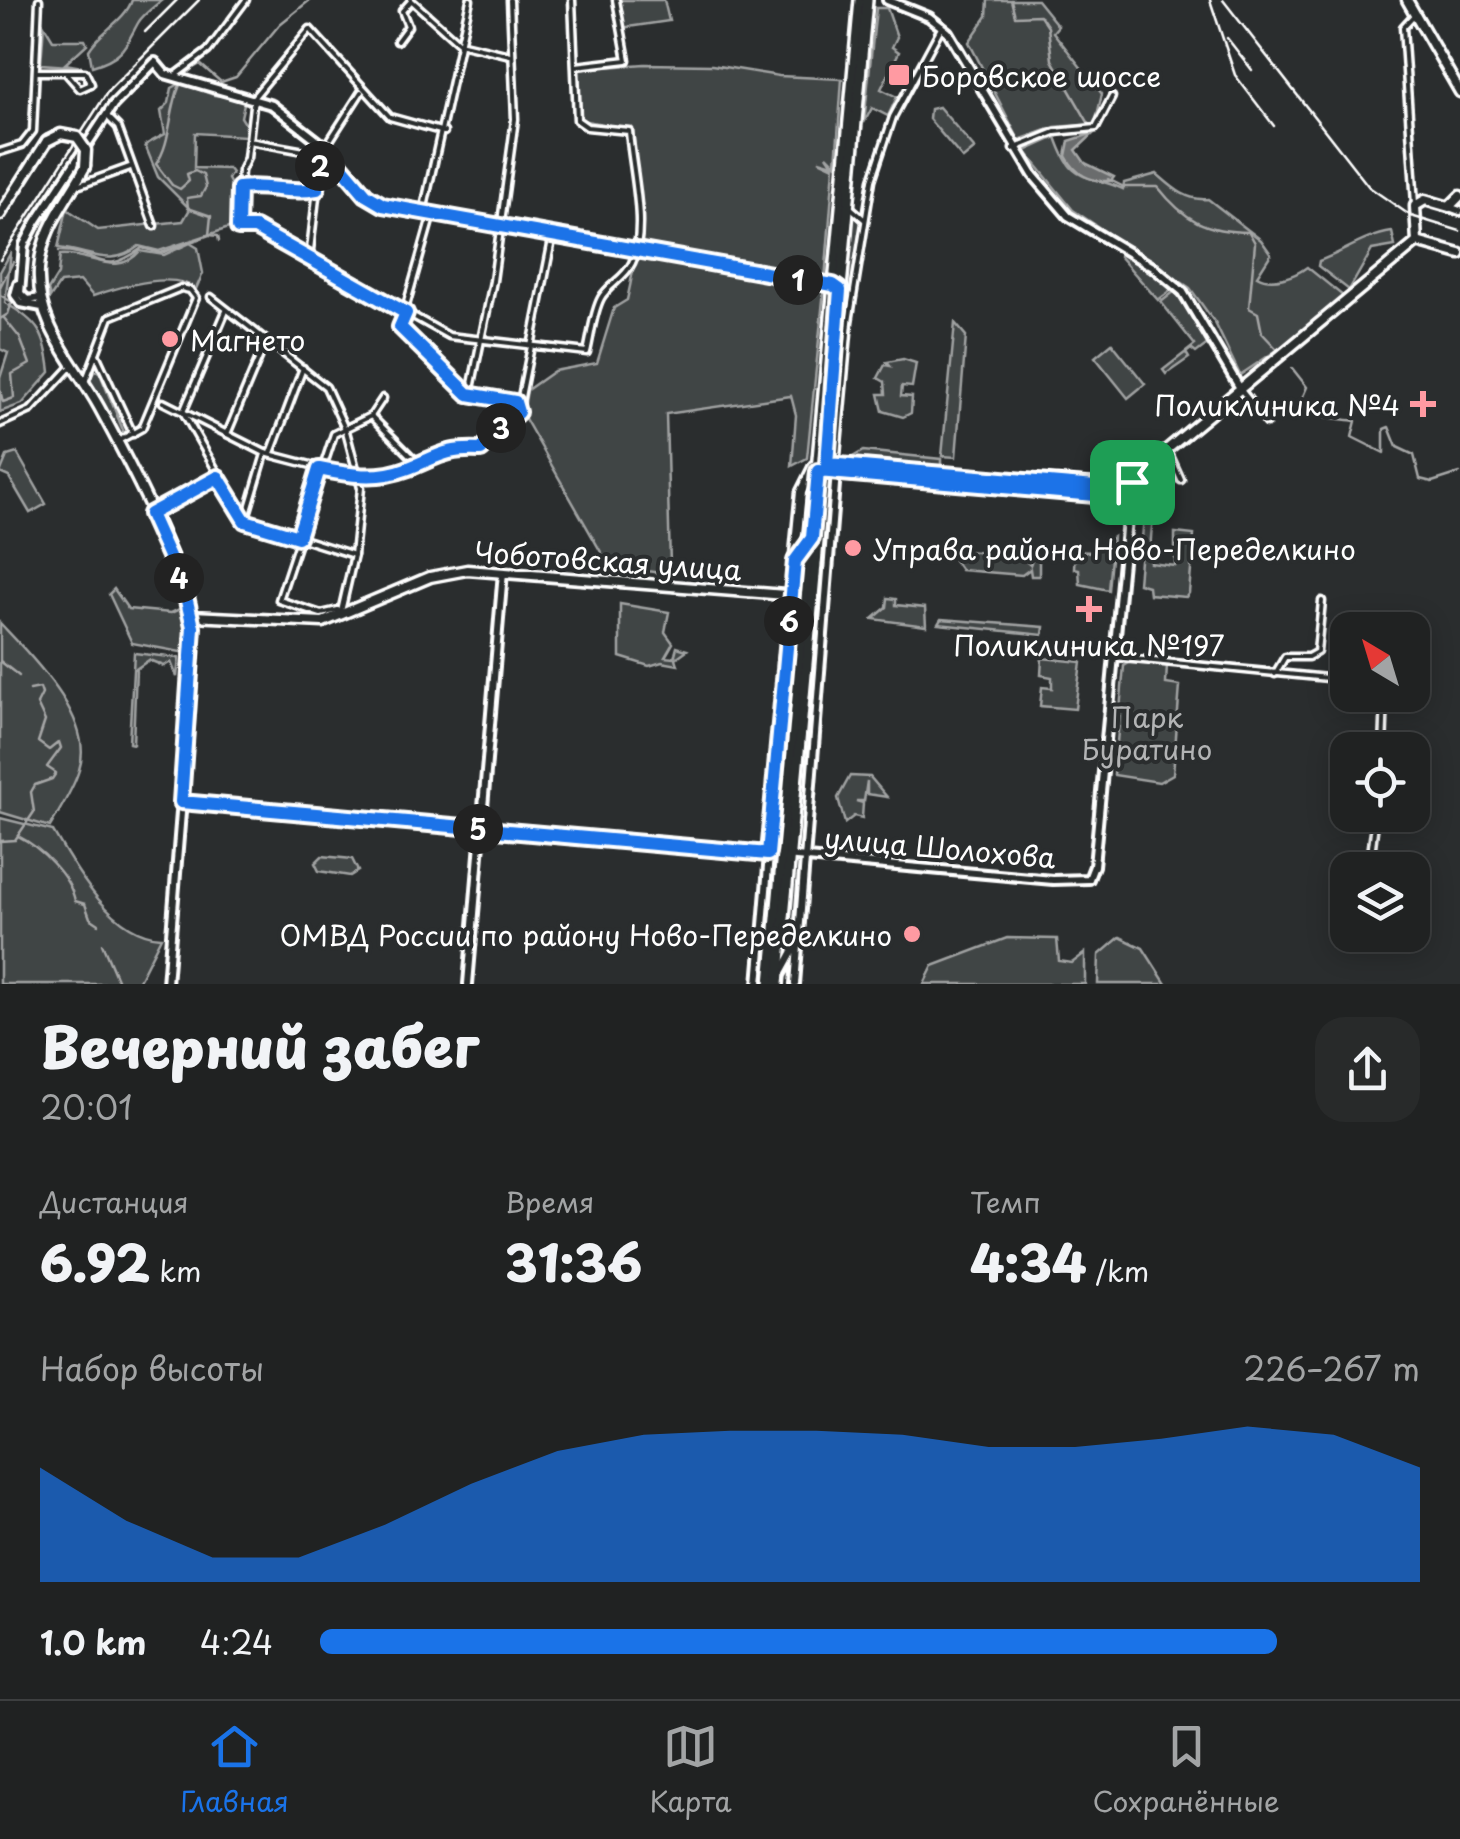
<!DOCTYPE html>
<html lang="ru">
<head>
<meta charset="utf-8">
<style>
	body { margin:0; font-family:"Playpen Sans",sans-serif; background:#282a2a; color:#f1f3f6; height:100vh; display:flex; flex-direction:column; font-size:38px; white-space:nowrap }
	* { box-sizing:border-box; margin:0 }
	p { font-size:32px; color:#a2a4a5 }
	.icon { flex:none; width:55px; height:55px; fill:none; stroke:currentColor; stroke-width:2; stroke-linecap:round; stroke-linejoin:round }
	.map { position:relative; height:984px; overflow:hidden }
	.drawer { display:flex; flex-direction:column; background:#202222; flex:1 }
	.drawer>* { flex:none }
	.needle { width:65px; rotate:322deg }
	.controls { position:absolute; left:1330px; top:612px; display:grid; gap:20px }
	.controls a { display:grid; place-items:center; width:100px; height:100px; border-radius:20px; background:#202222; box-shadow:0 5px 25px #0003,0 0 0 2px #3d3f40; font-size:50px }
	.pin { position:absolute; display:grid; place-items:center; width:85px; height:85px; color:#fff; margin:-42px; border-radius:20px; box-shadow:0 5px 15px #0006 }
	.km { position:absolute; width:50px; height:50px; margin:-25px; border-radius:50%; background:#222; color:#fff; font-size:28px; line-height:50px; text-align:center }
	.round { display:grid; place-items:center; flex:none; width:105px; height:105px; border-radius:30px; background:#282a2a }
	.headline { display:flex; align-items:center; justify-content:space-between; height:170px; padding:0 40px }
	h1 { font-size:55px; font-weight:800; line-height:75px }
	.metrics { display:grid; grid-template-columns:repeat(3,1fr); gap:15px; height:170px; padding:10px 40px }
	.metrics div { display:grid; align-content:center }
	.metrics b { font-size:50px; font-weight:800 }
	.metrics small { font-size:28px; font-weight:400 }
	.metrics p { font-size:28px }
	.chart { height:280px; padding:20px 40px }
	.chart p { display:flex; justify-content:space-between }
	.chart svg { width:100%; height:180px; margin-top:10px; fill:#1a73e8; opacity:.7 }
	ul { padding:0 40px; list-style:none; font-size:32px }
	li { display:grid; grid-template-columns:160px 120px 1fr; align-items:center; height:75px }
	li i { height:25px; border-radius:12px; background:#1a73e8 }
	.dock { display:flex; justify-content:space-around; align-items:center; height:140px; border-top:2px solid #3d3f40; background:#202222; font-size:28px; color:#a2a4a5 }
	.dock a { display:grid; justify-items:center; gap:5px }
	.dock .current { color:#1a73e8 }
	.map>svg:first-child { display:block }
</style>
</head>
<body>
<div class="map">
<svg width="1460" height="984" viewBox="0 0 1460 984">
	<rect width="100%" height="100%" fill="#2a2d2e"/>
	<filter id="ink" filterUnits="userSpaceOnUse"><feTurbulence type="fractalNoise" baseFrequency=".01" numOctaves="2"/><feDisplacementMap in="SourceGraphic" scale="20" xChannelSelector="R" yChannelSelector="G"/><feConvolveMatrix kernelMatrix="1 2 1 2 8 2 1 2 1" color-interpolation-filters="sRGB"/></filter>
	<g filter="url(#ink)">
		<!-- green -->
		<g fill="#414445" stroke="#a0a2a2" stroke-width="2.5">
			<path d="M132,0H162C155,6 142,15 138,23C125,47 123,57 92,66L89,50C100,31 125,21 132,0Z"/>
			<path d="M619,0H664L669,21L621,28Z"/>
			<path d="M988,0H1037L1058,26L1053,32L1102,94L1095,124L1055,127L1019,140L969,42L987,16Z"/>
			<path d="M876,8H887L897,37L892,47L899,52L881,89L897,97L888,116L872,108L864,123Z"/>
			<path d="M44,25L53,40H85L87,44L65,64L82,67L41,64Z"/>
			<path d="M645,64L712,65L779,76L842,79L836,164L827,155L833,164L819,160L834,167L825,280L816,279V288L824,290L807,458L792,466L796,415L791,396L666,414L670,565L661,573L609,566L523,415L527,390L554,371L597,363L614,308L627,300C643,231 639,198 633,129L580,120L578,69Z"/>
			<path d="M181,83L214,95L245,99L241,117L246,125L245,136L195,133L194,168L229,169L232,173L228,179L235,193V226L159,251L139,246C110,269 91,251 58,248L67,209L98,230L183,221L190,209L158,177L145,145L165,134L161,111L169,103L172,88Z"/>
			<path d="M939,107L975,149L963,159L929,119L930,109Z"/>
			<path d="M1056,137C1073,186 1084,172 1123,189L1124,183L1157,174C1173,188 1186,201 1208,199L1261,240L1271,254L1257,276C1272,285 1295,276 1307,267L1343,296L1307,330L1240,375L1215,323L1190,288L1073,210L1025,151Z"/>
			<path d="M852,214L863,222L850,303H846Z"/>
			<path d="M1392,232L1395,246L1372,250L1349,290L1318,266L1319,261C1344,252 1365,236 1392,232Z"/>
			<path d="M190,243L198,248L203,273L196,289C173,270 119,287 93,296L80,281L60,283L50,298L48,290L58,274L60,255C91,252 116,279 140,251L164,255Z"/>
			<path d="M11,252L5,303C39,322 46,335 50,372L22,404L0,412V378L8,353L0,349V272Z"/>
			<path d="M1121,252L1173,289L1158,300L1119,256Z"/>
			<path d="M1175,291L1209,343L1196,353L1191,349L1186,353L1189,358L1166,374L1163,370L1195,345L1161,302Z"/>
			<path d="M955,323L966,336L956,457L942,456Z"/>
			<path d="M1112,343L1145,384L1128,398L1095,357Z"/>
			<path d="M903,359L916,363L912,387L902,386L901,396L912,397L911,413L903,417L883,411L879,394H886L885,382L878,378L885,365L890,366L887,362Z"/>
			<path d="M96,365L94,372L99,371L125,435H118L88,382Z"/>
			<path d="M863,451L941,459V466L851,458Z"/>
			<path d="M17,453L46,504L30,513L9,477L0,473L7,456Z"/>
			<path d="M1177,467L1179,470L1172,473L1177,482C1149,498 1151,535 1150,563L1175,566V533L1194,535L1189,593L1186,597L1149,594L1148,586L1138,583L1146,494Z"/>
			<path d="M1113,537L1108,590L1080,584L1079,569L1074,568L1075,551L1092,552Z"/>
			<path d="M965,551L1021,556L1030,565L1033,557L1039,558V576H1031L1030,569L1022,575L961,570L954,560Z"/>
			<path d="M114,589L128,609L171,613L184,607L186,653L132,643L109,594Z"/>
			<path d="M888,598L896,599V605L925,608L926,626L873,619L887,607Z"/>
			<path d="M620,604L669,612L665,632L673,643L665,657L674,658L677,647L687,650L676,658L678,665L662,662L649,666L620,657Z"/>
			<path d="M941,619L1044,627L1043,635L938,624Z"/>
			<path d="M0,623C31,656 96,719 79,770C73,790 60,809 50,827L0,812Z"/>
			<path d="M134,653L179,658L177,677L171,662L164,666L149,660L136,669L133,744L129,743Z"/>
			<path d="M1042,658L1081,662L1075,709L1040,706L1042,687L1052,688V677L1041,675Z"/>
			<path d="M1131,662L1167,665L1166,684L1180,686L1173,774L1159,782L1114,775L1124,666Z"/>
			<path d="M850,776L870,777L887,797L867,794V781L864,801H856L863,803L862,818L854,816L845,823L838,798Z"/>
			<path d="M0,818L53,831C75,869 112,935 161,937L137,984H0Z"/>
			<path d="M322,856L352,859L358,871L350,876L319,871L315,863Z"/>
			<path d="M1120,937L1143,948L1166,984H1098L1099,955Z"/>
			<path d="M1007,938L1057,939L1059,961L1072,963L1085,953V984H924L933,966Z"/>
		</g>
		<!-- water -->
		<path fill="#6a6c6d" stroke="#a6a7a7" stroke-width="2.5" d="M1094,133L1076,150L1085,163L1114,177L1111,181C1090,182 1076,175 1066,156L1069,141Z"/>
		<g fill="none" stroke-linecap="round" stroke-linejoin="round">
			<!-- stream -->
			<g stroke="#a6a7a7" stroke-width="2.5">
				<path d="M1011,0L1015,16L1040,15L1048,27L1052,60L1092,129"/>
				<path d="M1108,179L1124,187H1158C1184,220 1206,232 1249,232L1255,243L1249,308L1258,313L1262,333L1276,348"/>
				<path d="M210,235L218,236L219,241"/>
				<path d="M59,251C103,251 99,279 142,248L161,253L209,235L211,216L188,208L187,198L201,196L206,187L203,175L195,171L187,174L189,181L180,189L172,185L156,164C177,137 165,79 200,64L221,82L236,77L280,24L310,0"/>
				<path d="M0,287L13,262"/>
				<path d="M0,295L12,302L8,314L0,319"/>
				<path d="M1292,368L1307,387L1300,403C1313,420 1338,418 1356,421L1352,437L1384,453V429L1389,427L1397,447L1414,455L1420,479L1432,482L1460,473"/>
				<path d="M0,390L3,402L14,398L12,374L30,364L20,338L4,318"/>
				<path d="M0,661L19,676"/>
				<path d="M18,836C40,847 70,876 75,901L85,904L90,918L99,924"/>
				<path d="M0,841L15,840L34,812L31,792L35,785L52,779L56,773L47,767L61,748L59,742L49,750L38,742L45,721L37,704L42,694L40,688L30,690"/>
				<path d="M102,944L119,984"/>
			</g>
			<defs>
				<g id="minor">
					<path d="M411,0L459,43L510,55"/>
					<path d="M397,41L408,26L402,11L411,1"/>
					<path d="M576,66L627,60L616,0"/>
					<path d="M37,72H85L91,84L80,89L66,73"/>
					<path d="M176,75L208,51L246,0"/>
					<path d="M106,115L118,127L154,226"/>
					<path d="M444,132L390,117L310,29L254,97L247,158L241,171L237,229L255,228L449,336L587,352C591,336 593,313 601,298C608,285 625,278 632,263C648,228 632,171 629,131L587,127L577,120L572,0"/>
					<path d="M249,141L321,154"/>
					<path d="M1013,149L1055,132L1096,128L1112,97"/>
					<path d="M0,152L22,145L33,131L39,0"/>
					<path d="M80,185L130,167"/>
					<path d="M239,188C269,184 285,194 317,189"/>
					<path d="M1415,204L1403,27L1415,14"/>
					<path d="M850,207L865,220"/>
					<path d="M423,212L470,0"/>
					<path d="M432,214L400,327L468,393L515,402L518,412"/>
					<path d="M309,259L321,154L361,92"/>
					<path d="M211,297L326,387L346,431L361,488L354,555L340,616"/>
					<path d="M226,311L183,412L245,521L354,555"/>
					<path d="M96,354L133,434"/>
					<path d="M85,382L110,317L181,288L190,290L196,298L142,428L120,440"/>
					<path d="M1241,390L1267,423"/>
					<path d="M470,394L493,281L515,119L510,0"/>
					<path d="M163,402L265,453L361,478L405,469L450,448L481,449L518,412"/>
					<path d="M519,407L553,235"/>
					<path d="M371,416L417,462"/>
					<path d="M0,424L31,410L69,369"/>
					<path d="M227,434L266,341"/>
					<path d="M1168,451L1181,480"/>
					<path d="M271,453L303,368"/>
					<path d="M836,467L849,322L872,180L893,117L942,26"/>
					<path d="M152,512L218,477"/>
					<path d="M245,521L265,454"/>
					<path d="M338,610L321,614L279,600L334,434L371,416L383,398"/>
					<path d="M1113,657L1348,680"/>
					<path d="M1275,674L1285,657H1308L1317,652L1322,601"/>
					<path d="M1383,750L1385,695"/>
					<path d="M1369,870L1376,815"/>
				</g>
				<g id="tertiary">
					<path d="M887,0L929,17L948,32L1033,175L1068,216L1153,267L1183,292L1241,390"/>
					<path d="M1449,207L1460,211"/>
					<path d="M18,284L15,295L21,303L42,307"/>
					<path d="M41,298L27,300L20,293L24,245L36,222L113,105L155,62L165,74L272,105L326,147L366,195L383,205L835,287"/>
					<path d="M181,802L1053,880L1089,879L1094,866L1129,498"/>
					<path d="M781,973L797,944"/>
					<path d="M167,984L194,653L192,616"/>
					<path d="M468,984L503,572"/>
					<path d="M758,984L791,596"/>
					<path d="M795,984L836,472"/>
				</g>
				<g id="secondary">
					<path d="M1407,0L1460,92"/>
					<path d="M85,167C67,201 41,229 39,270C36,325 74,362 99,407C131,466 176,552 192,616L323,622L430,577L467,570L810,597"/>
					<path d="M0,215L47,141"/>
					<path d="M1417,242L1415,206L1425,200L1449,207L1460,196"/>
					<path d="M1417,242L1460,254"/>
					<path d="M820,471L1129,498L1132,482"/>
					<path d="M791,596L801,492L814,466L1123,486L1417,242"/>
				</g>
				<g id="primary">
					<path d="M770,984L860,0"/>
					<path d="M778,984L867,0"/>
				</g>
			</defs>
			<!-- minor casing -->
			<use href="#minor" stroke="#fff" stroke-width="11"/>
			<!-- tertiary casing -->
			<use href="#tertiary" stroke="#fff" stroke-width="14"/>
			<!-- secondary casing -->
			<use href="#secondary" stroke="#fff" stroke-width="15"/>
			<!-- primary casing -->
			<use href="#primary" stroke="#fff" stroke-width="16"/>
			<!-- minor -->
			<use href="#minor" stroke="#2a2d2e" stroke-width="4"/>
			<!-- tertiary -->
			<use href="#tertiary" stroke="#2a2d2e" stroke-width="6"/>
			<!-- secondary -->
			<use href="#secondary" stroke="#2a2d2e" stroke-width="8"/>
			<!-- primary -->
			<use href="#primary" stroke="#2a2d2e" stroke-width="9"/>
			<!-- rail -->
			<g stroke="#fff" stroke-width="2.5">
				<path d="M1210,0L1235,75L1274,126"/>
				<path d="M1223,0L1369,187L1411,216L1460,231"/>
				<path d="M145,32L177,0"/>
				<path d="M1227,38L1252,70"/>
				<path d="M0,260L108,91L199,0"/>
			</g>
			<defs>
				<path id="secondary-bridge" d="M47,141L61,134L77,137L86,150L85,167"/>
			</defs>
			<!-- secondary-bridge casing -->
			<use href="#secondary-bridge" stroke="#fff" stroke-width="15" stroke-linecap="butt"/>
			<!-- secondary-bridge -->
			<use href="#secondary-bridge" stroke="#2a2d2e" stroke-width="8"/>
		</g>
	</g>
	<g fill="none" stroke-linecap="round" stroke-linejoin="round" filter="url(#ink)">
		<defs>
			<path id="route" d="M326,148L366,195L383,205L833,285L840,290L827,464L1107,488L1132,482L1129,498L818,471L812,538L795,561L768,854L181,802L193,627L185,592L150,514L218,477L245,521L298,537L319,469C348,475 377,480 406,469C438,457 444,448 481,450L518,412L515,402L468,394L400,327L406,313L255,228H238L239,188C269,184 285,194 317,189L321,154Z"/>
		</defs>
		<!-- route casing -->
		<use href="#route" stroke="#fff" stroke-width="20"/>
		<!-- route -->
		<use href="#route" stroke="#1a73e8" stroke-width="12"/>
	</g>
	<!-- markers -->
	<g fill="#ff9aa2" stroke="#2a2d2e" stroke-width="4">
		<rect x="887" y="63" width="24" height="24" rx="5"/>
		<circle cx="170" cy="339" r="10"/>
		<path d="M1418 389h10v10h10v10h-10v10h-10v-10h-10v-10h10z"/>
		<circle cx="853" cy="548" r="10"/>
		<path d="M1084 594h10v10h10v10h-10v10h-10v-10h-10v-10h10z"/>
		<circle cx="912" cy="934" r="10"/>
	</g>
	<g text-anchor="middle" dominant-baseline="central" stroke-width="8" stroke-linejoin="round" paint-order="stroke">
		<!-- poi labels -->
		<g font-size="28" fill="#fff" stroke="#2a2d2e" text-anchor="start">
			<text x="922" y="75">Боровское шоссе</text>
			<text x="190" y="339">Магнето</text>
			<text x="1400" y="404" text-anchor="end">Поликлиника №4</text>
			<text x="873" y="548">Управа района Ново-Переделкино</text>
			<text x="1089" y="644" text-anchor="middle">Поликлиника №197</text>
			<text x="892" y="934" text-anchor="end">ОМВД России по району Ново-Переделкино</text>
		</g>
		<!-- street labels -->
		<g font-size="28" fill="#fff" stroke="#2a2d2e">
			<text transform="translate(608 560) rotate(4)">Чоботовская улица</text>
			<text transform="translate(940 847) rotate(5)">улица Шолохова</text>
		</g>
		<!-- park labels -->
		<g font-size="28" fill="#b3b4b5" stroke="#2a2d2e">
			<text x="1147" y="716">Парк<tspan x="1147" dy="32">Буратино</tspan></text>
		</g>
	</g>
</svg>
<div class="controls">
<a><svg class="needle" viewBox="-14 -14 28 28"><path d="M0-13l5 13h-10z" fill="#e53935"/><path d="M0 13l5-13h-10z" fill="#a2a4a5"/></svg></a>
<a><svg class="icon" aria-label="locate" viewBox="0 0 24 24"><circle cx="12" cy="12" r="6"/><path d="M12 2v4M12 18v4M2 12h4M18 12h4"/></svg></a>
<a><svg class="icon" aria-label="layers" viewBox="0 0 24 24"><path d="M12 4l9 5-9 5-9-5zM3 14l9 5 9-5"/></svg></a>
</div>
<div class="pin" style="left:1132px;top:482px;background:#1e9e55"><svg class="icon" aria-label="arrive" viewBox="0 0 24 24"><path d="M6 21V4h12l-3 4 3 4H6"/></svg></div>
<b class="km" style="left:798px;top:280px">1</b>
<b class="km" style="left:320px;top:166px">2</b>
<b class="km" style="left:501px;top:428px">3</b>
<b class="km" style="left:179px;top:578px">4</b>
<b class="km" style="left:478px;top:829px">5</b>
<b class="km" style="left:789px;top:621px">6</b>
</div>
<section class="drawer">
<div class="headline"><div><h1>Вечерний забег</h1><p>20:01</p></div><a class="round"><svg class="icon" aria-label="share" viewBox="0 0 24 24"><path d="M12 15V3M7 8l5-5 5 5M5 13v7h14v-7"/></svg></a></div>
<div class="metrics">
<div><p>Дистанция</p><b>6.92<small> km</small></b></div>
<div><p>Время</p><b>31:36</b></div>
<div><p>Темп</p><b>4:34<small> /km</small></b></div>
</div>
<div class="chart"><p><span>Набор высоты</span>226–267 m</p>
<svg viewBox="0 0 160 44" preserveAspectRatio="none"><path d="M0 44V16L10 29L20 38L30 38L40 30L50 20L60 12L70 8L80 7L90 7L100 8L110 11L120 11L130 9L140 6L150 8L160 16V44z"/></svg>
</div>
<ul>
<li><b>1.0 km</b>4:24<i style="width:87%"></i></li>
</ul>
</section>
<nav class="dock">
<a class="current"><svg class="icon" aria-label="home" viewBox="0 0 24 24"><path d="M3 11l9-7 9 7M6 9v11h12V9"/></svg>Главная</a>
<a><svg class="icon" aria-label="map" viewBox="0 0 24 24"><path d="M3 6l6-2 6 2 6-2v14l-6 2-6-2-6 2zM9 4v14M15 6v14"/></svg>Карта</a>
<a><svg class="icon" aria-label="saved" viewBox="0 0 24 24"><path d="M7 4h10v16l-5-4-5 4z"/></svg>Сохранённые</a>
</nav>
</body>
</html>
